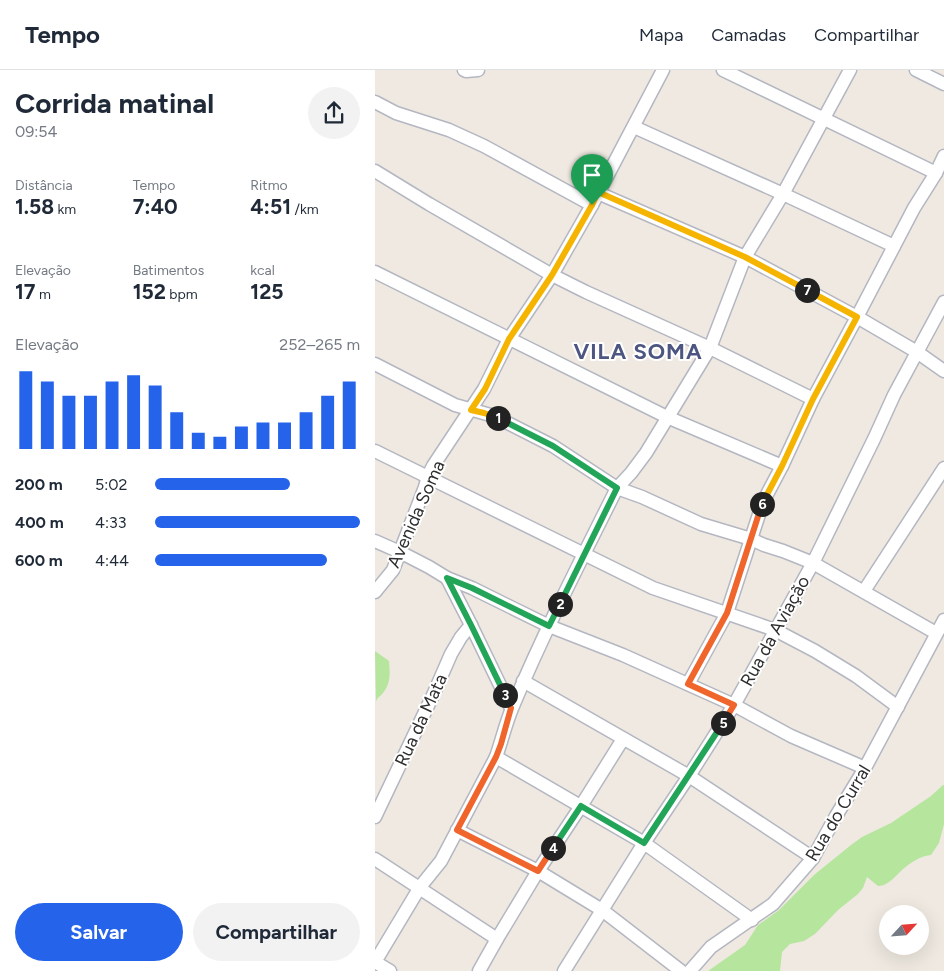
<!DOCTYPE html>
<html lang="pt">
<head>
<meta charset="utf-8">
<style>
	body { margin:0; font-family:Figtree,sans-serif; background:#f2f2f3; color:#1f2937; height:100vh; display:flex; flex-direction:column; font-size:19px; white-space:nowrap }
	* { box-sizing:border-box; margin:0 }
	p { font-size:16px; color:#747a83 }
	.icon { flex:none; width:28px; height:28px; fill:none; stroke:currentColor; stroke-width:2; stroke-linecap:round; stroke-linejoin:round }
	.map { position:relative; flex:1; overflow:hidden }
	.panel { display:flex; flex-direction:column; background:#fff; width:375px }
	.panel>* { flex:none }
	.needle { width:32px; rotate:64deg }
	.buttons { position:absolute; left:504px; top:835px; display:grid; gap:10px }
	.buttons a { display:grid; place-items:center; width:50px; height:50px; border-radius:50%; background:#fff; box-shadow:0 5px 20px #0002; font-size:25px }
	.pin { position:absolute; display:grid; place-items:center; width:42px; height:42px; color:#fff; margin:-51px -21px; border-radius:50% 50% 50% 0; rotate:-45deg; box-shadow:0 0 5px #0007 }
	.pin .icon { rotate:45deg }
	.km { position:absolute; width:25px; height:25px; margin:-12px; border-radius:50%; background:#222; color:#fff; font-size:14px; line-height:25px; text-align:center }
	.round { display:grid; place-items:center; flex:none; width:52px; height:52px; border-radius:26px; background:#f2f2f3 }
	.summary { display:flex; align-items:center; justify-content:space-between; height:85px; padding:0 15px }
	h1 { font-size:28px; font-weight:700; line-height:38px }
	.metrics { display:grid; grid-template-columns:repeat(3,1fr); gap:8px; height:85px; padding:5px 15px }
	.metrics div { display:grid; align-content:center }
	.metrics b { font-size:21px; font-weight:700 }
	.metrics small { font-size:14px; font-weight:400 }
	.metrics p { font-size:14px }
	.chart { height:140px; padding:10px 15px }
	.chart p { display:flex; justify-content:space-between }
	.chart svg { width:100%; height:90px; margin-top:5px; stroke:#2563eb; stroke-width:6 }
	.button { display:flex; gap:10px; margin-top:auto; padding:10px 15px }
	.button a { flex:1; height:58px; border-radius:30px; background:#2563eb; color:#fff; font-size:20px; font-weight:700; line-height:58px; text-align:center }
	.button a+a { background:#f2f2f3; color:#1f2937 }
	ul { padding:0 15px; list-style:none; font-size:16px }
	li { display:grid; grid-template-columns:80px 60px 1fr; align-items:center; height:38px }
	li i { height:12px; border-radius:6px; background:#2563eb }
	header { display:flex; align-items:center; gap:30px; box-sizing:border-box; height:70px; padding:0 25px; background:#fff; border-bottom:1px solid #e0e1e3 }
	header strong { font-size:24px }
	nav { display:flex; gap:28px; margin-inline-start:auto; font-size:18px }
	main { display:flex; flex:1; min-height:0 }
	.map>svg:first-child { display:block }
</style>
</head>
<body>
<header>
<strong>Tempo</strong>
<nav><a>Mapa</a><a>Camadas</a><a>Compartilhar</a></nav>
</header>
<main>
<section class="panel">
<div class="summary"><div><h1>Corrida matinal</h1><p>09:54</p></div><a class="round"><svg class="icon" aria-label="share" viewBox="0 0 24 24"><path d="M12 15V3M7 8l5-5 5 5M5 13v7h14v-7"/></svg></a></div>
<div class="metrics">
<div><p>Distância</p><b>1.58<small> km</small></b></div>
<div><p>Tempo</p><b>7:40</b></div>
<div><p>Ritmo</p><b>4:51<small> /km</small></b></div>
</div>
<div class="metrics">
<div><p>Elevação</p><b>17<small> m</small></b></div>
<div><p>Batimentos</p><b>152<small> bpm</small></b></div>
<div><p>kcal</p><b>125</b></div>
</div>
<div class="chart"><p><span>Elevação</span>252–265 m</p>
<svg viewBox="0 0 160 44" preserveAspectRatio="none"><path d="M5 44V6M15 44V11M25 44V18M35 44V18M45 44V11M55 44V8M65 44V13M75 44V26M85 44V36M95 44V38M105 44V33M115 44V31M125 44V31M135 44V26M145 44V18M155 44V11"/></svg>
</div>
<ul>
<li><b>200 m</b>5:02<i style="width:66%"></i></li>
<li><b>400 m</b>4:33<i style="width:100%"></i></li>
<li><b>600 m</b>4:44<i style="width:84%"></i></li>
</ul>
<div class="button"><a>Salvar</a><a>Compartilhar</a></div>
</section>
<div class="map">
<svg width="569" height="901" viewBox="0 0 569 901">
	<rect width="100%" height="100%" fill="#efe9e1"/>
	<!-- green -->
	<g fill="#b6e59e">
		<path d="M0,581L14,591C15,603 16,613 8,623C5,627 2,627 1,632Z"/>
		<path d="M568,715H569V754L564,773L556,785C547,786 540,790 533,795C523,802 515,816 503,816L492,807L488,818L483,824L463,840L440,864L429,871L415,874L407,882L405,901H333L370,875L383,855L404,840L439,805L476,775L487,767L516,753L556,726Z"/>
	</g>
	<g fill="none" stroke-linecap="round" stroke-linejoin="round">
		<defs>
			<g id="minor">
				<path d="M89,0L91,1L103,0"/>
				<path d="M348,0L561,103"/>
				<path d="M541,0L569,14"/>
				<path d="M0,32L21,43L74,60L109,76L217,135"/>
				<path d="M259,57L408,124L519,176"/>
				<path d="M0,101L54,134L177,205L211,222L335,278L438,329"/>
				<path d="M223,123L370,187L482,247L542,282L569,301"/>
				<path d="M0,202L292,347L407,396"/>
				<path d="M0,294L80,335L119,346L178,376L242,418L267,427L326,454L376,469L389,475L408,481L438,493L561,563"/>
				<path d="M0,381L278,518L400,560L440,581L481,606L523,637"/>
				<path d="M0,471L25,482L54,497L72,508L97,518L174,556L248,585L359,635L416,666L490,698"/>
				<path d="M72,508L96,555L136,638"/>
				<path d="M489,521L569,398"/>
				<path d="M0,522L18,500L50,417L53,406L58,396L109,319L134,269L177,205L217,135L288,0"/>
				<path d="M148,611L314,706L438,788"/>
				<path d="M313,614L352,543L388,432L407,396L438,329L482,247L539,138L561,103L569,86"/>
				<path d="M121,687L269,773L377,850"/>
				<path d="M0,747L59,623L76,584L86,567L96,555"/>
				<path d="M82,760L163,801L227,840L306,901"/>
				<path d="M0,789L122,869"/>
				<path d="M15,901L0,892L45,817L66,791L121,687C127,670 131,652 138,636C169,562 206,490 242,418L256,403L271,383L335,278L370,187L408,124L475,0"/>
				<path d="M104,901L122,869L163,801L206,736L248,669"/>
				<path d="M189,901L269,773L314,706L359,635L438,493L499,369L519,325L569,232"/>
				<path d="M315,901L336,877L398,834L438,788L461,746L490,698L569,550"/>
			</g>
		</defs>
		<!-- minor casing -->
		<use href="#minor" stroke="#b4b7c1" stroke-width="15"/>
		<!-- minor -->
		<use href="#minor" stroke="#fff" stroke-width="12"/>
	</g>
	<g fill="none" stroke-linecap="round" stroke-linejoin="round">
		<defs>
			<path id="split-1" d="M123,348L109,343L96,340L110,319L134,269L177,205L217,135"/>
			<path id="split-2" d="M123,348L178,376L242,418L185,534"/>
			<path id="split-3" d="M130,625L96,555L72,508L97,518L174,556L185,534"/>
			<path id="split-4" d="M130,625L136,638L126,674L121,687L82,760L163,801L178,778"/>
			<path id="split-5" d="M178,778L206,736L269,773L348,653"/>
			<path id="split-6" d="M348,653L359,635L313,614L352,543L387,434"/>
			<path id="split-7" d="M387,434L407,396L438,329L482,247L432,220"/>
			<path id="split-8" d="M217,135L223,122L370,187L432,220"/>
		</defs>
		<!-- split-1 casing -->
		<use href="#split-1" stroke="#fff" stroke-width="10"/>
		<!-- split-2 casing -->
		<use href="#split-2" stroke="#fff" stroke-width="10"/>
		<!-- split-3 casing -->
		<use href="#split-3" stroke="#fff" stroke-width="10"/>
		<!-- split-4 casing -->
		<use href="#split-4" stroke="#fff" stroke-width="10"/>
		<!-- split-5 casing -->
		<use href="#split-5" stroke="#fff" stroke-width="10"/>
		<!-- split-6 casing -->
		<use href="#split-6" stroke="#fff" stroke-width="10"/>
		<!-- split-7 casing -->
		<use href="#split-7" stroke="#fff" stroke-width="10"/>
		<!-- split-8 casing -->
		<use href="#split-8" stroke="#fff" stroke-width="10"/>
		<!-- split-1 -->
		<use href="#split-1" stroke="#f5b400" stroke-width="6"/>
		<!-- split-2 -->
		<use href="#split-2" stroke="#22a559" stroke-width="6"/>
		<!-- split-3 -->
		<use href="#split-3" stroke="#22a559" stroke-width="6"/>
		<!-- split-4 -->
		<use href="#split-4" stroke="#f0652b" stroke-width="6"/>
		<!-- split-5 -->
		<use href="#split-5" stroke="#22a559" stroke-width="6"/>
		<!-- split-6 -->
		<use href="#split-6" stroke="#f0652b" stroke-width="6"/>
		<!-- split-7 -->
		<use href="#split-7" stroke="#f5b400" stroke-width="6"/>
		<!-- split-8 -->
		<use href="#split-8" stroke="#f5b400" stroke-width="6"/>
	</g>
	<g text-anchor="middle" dominant-baseline="central" stroke-width="4" stroke-linejoin="round" paint-order="stroke">
		<!-- street labels -->
		<g font-size="18" fill="#2e2e2e" stroke="#fff">
			<text transform="translate(41 444) rotate(-66)">Avenida Soma</text>
			<text transform="translate(400 561) rotate(-61)">Rua da Aviação</text>
			<text transform="translate(46 650) rotate(-65)">Rua da Mata</text>
			<text transform="translate(463 743) rotate(-59)">Rua do Curral</text>
		</g>
		<!-- district labels -->
		<g font-size="22" font-weight="bold" letter-spacing="1" fill="#4d5680" stroke="#fff">
			<text x="263" y="281">VILA SOMA</text>
		</g>
	</g>
</svg>
<div class="buttons">
<a><svg class="needle" viewBox="-14 -14 28 28"><path d="M0-13l5 13h-10z" fill="#e53935"/><path d="M0 13l5-13h-10z" fill="#747a83"/></svg></a>
</div>
<div class="pin" style="left:217px;top:135px;background:#1e9e55"><svg class="icon" aria-label="arrive" viewBox="0 0 24 24"><path d="M6 21V4h12l-3 4 3 4H6"/></svg></div>
<b class="km" style="left:123px;top:348px">1</b>
<b class="km" style="left:185px;top:534px">2</b>
<b class="km" style="left:130px;top:625px">3</b>
<b class="km" style="left:178px;top:778px">4</b>
<b class="km" style="left:348px;top:653px">5</b>
<b class="km" style="left:387px;top:434px">6</b>
<b class="km" style="left:432px;top:220px">7</b>
</div>
</main>
</body>
</html>
